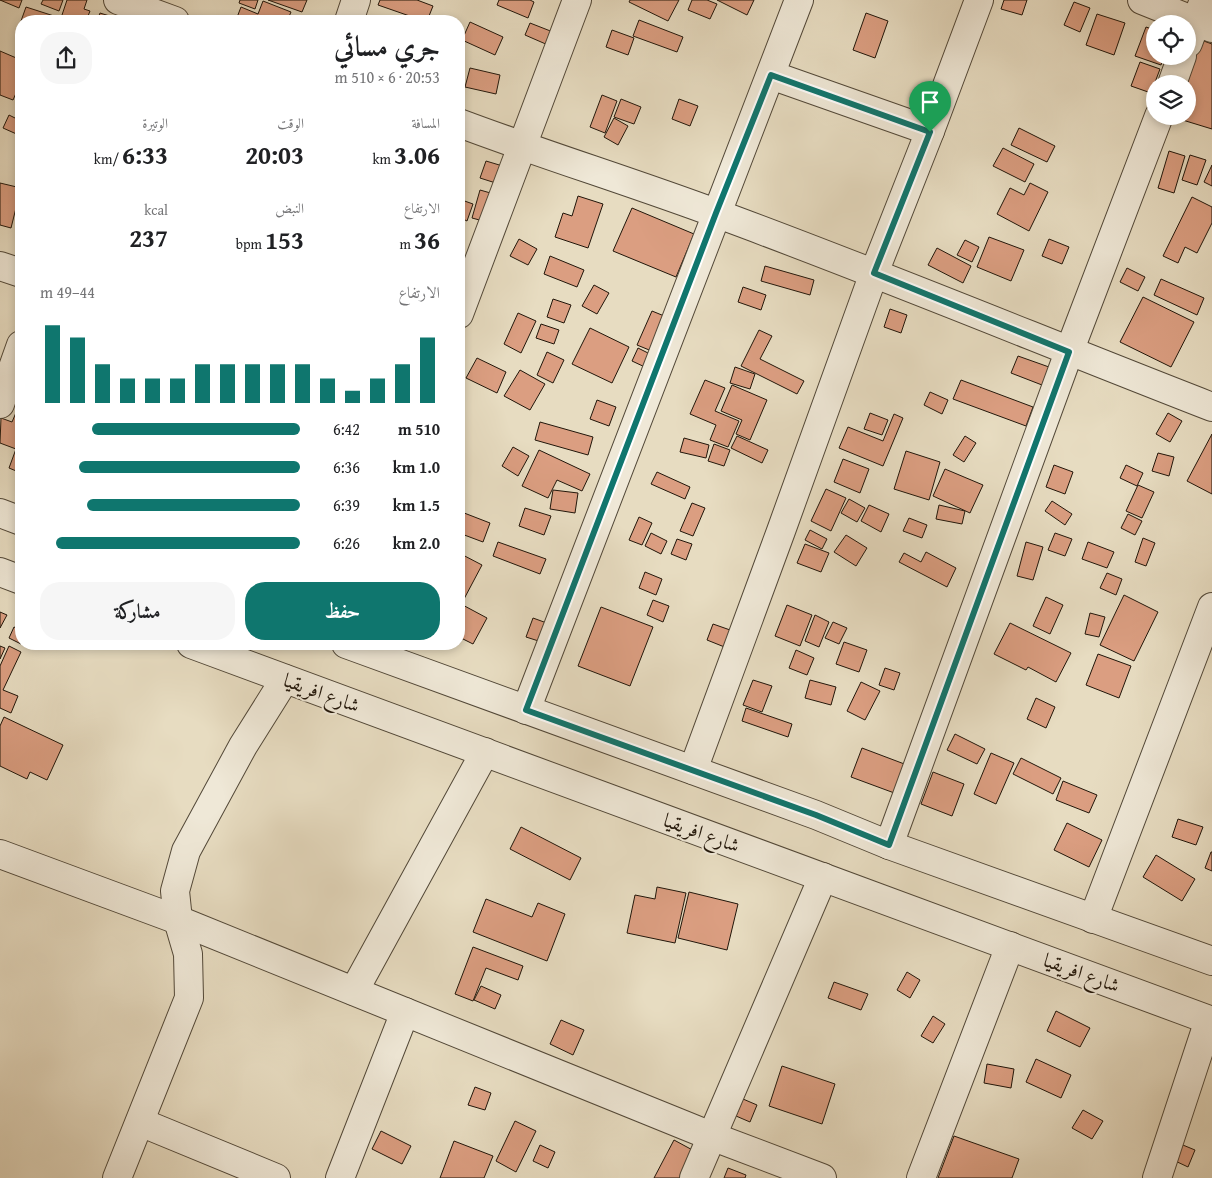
<!DOCTYPE html>
<html lang="ar">
<head>
<meta charset="utf-8">
<style>
	body { margin:0; font-family:"Gentium Book Plus",Amiri,serif; background:#f6f6f6; color:#202124; direction:rtl; height:100vh; display:flex; flex-direction:column; font-size:19px; white-space:nowrap }
	* { box-sizing:border-box; margin:0 }
	p { font-size:16px; color:#757577 }
	.icon { flex:none; width:28px; height:28px; fill:none; stroke:currentColor; stroke-width:2; stroke-linecap:round; stroke-linejoin:round }
	.map { position:relative; flex:1; overflow:hidden; direction:ltr }
	.side { position:absolute; left:15px; top:15px; width:450px; height:635px; display:flex; flex-direction:column; background:#fff; border-radius:20px; box-shadow:0 2px 8px #0003; direction:rtl }
	.side>* { flex:none }
	.controls { position:absolute; left:1146px; top:15px; display:grid; gap:10px }
	.controls a { display:grid; place-items:center; width:50px; height:50px; border-radius:50%; background:#fff; box-shadow:0 2px 8px #0003; font-size:25px }
	.pin { position:absolute; display:grid; place-items:center; width:42px; height:42px; color:#fff; margin:-51px -21px; border-radius:50% 50% 50% 0; rotate:-45deg; box-shadow:0 0 5px #0007 }
	.pin .icon { rotate:45deg }
	.round { display:grid; place-items:center; flex:none; width:52px; height:52px; border-radius:20px; background:#f6f6f6 }
	.head { display:flex; align-items:center; justify-content:space-between; height:85px; padding:0 25px }
	h1 { font-size:28px; font-weight:700; line-height:38px }
	.metrics { display:grid; grid-template-columns:repeat(3,1fr); gap:8px; height:85px; padding:5px 25px }
	.metrics div { display:grid; align-content:center }
	.metrics b { font-size:25px; font-weight:700 }
	.metrics small { font-size:14px; font-weight:400 }
	.metrics p { font-size:14px }
	.chart { height:140px; padding:10px 25px }
	.chart p { display:flex; justify-content:space-between }
	.chart svg { width:100%; height:90px; margin-top:5px; stroke:#0f766e; stroke-width:6 }
	.cta { display:flex; gap:10px; margin-top:auto; padding:10px 25px }
	.cta a { flex:1; height:58px; border-radius:20px; background:#0f766e; color:#fff; font-size:20px; font-weight:700; line-height:58px; text-align:center }
	.cta a+a { background:#f6f6f6; color:#202124 }
	ul { padding:0 25px; list-style:none; font-size:16px }
	li { display:grid; grid-template-columns:80px 60px 1fr; align-items:center; height:38px }
	li i { height:12px; border-radius:6px; background:#0f766e }
	.map>svg:first-child { display:block }
</style>
</head>
<body>
<div class="map">
<svg width="1212" height="1178" viewBox="0 0 1212 1178">
	<rect width="100%" height="100%" fill="#e7dcc1"/>
	<filter id="stains"><feTurbulence type="fractalNoise" baseFrequency=".004" numOctaves="4"/><feColorMatrix values="0 0 0 0 .2 0 0 0 0 .09 0 0 0 0 .02 0 0 0 .5 -.17"/></filter>
	<radialGradient id="worn" r=".72"><stop offset=".6" stop-color="#630" stop-opacity="0"/><stop offset="1" stop-color="#630" stop-opacity=".3"/></radialGradient>
	<!-- building -->
	<g fill="#db9e81" stroke="#21160a">
		<path d="M0,0H22L19,8Z"/>
		<path d="M43,0H63L59,11L41,4Z"/>
		<path d="M67,0H87L84,9L90,11L86,21H60Z"/>
		<path d="M240,0H258L255,9L239,3Z"/>
		<path d="M268,0H307L302,12Z"/>
		<path d="M380,0H417L433,6L427,21H424L378,5Z"/>
		<path d="M499,0H530L534,2L528,18L497,5Z"/>
		<path d="M630,0H679L668,21L629,2Z"/>
		<path d="M692,0H707L717,4L710,19L688,10Z"/>
		<path d="M717,0H754L747,15Z"/>
		<path d="M1004,0H1027L1022,15L1001,9Z"/>
		<path d="M263,1L291,12L288,19L292,21H240L236,20L241,7L258,14Z"/>
		<path d="M1074,2L1090,8L1080,32L1064,25Z"/>
		<path d="M26,7L54,16L53,21H21Z"/>
		<path d="M100,13L116,18L115,21H97Z"/>
		<path d="M866,13L888,21L875,58L853,50Z"/>
		<path d="M1097,14L1125,23L1114,55L1086,45Z"/>
		<path d="M639,20L683,37L677,52L633,36Z"/>
		<path d="M21,22V38L16,37Z"/>
		<path d="M470,22L503,37L495,55L462,40Z"/>
		<path d="M530,23L553,32L548,45L525,35Z"/>
		<path d="M1146,27L1155,30V56H1164L1161,65L1135,56Z"/>
		<path d="M612,30L634,38L628,55L606,47Z"/>
		<path d="M1201,40L1212,44V129L1176,118L1177,116H1188L1187,84Z"/>
		<path d="M0,51L21,60V82L13,100L0,95Z"/>
		<path d="M1140,62L1160,69L1151,93L1131,86Z"/>
		<path d="M470,68L500,75L496,94L465,87Z"/>
		<path d="M602,95L617,101L605,133L590,127Z"/>
		<path d="M621,99L641,107L634,124L614,117Z"/>
		<path d="M679,99L698,106L690,126L672,119Z"/>
		<path d="M9,115L21,121V136L3,128Z"/>
		<path d="M614,118L628,126L618,145L604,137Z"/>
		<path d="M1019,128L1055,146L1047,162L1011,145Z"/>
		<path d="M1003,148L1034,164L1025,182L993,166Z"/>
		<path d="M1169,151L1185,156L1174,193L1158,188Z"/>
		<path d="M1190,155L1206,160L1197,185L1182,180Z"/>
		<path d="M486,161L506,167L502,185L480,178Z"/>
		<path d="M1212,165V186L1204,182Z"/>
		<path d="M0,183L21,188L11,228L0,225Z"/>
		<path d="M1030,183L1048,192L1029,231L997,214L1010,188L1024,195Z"/>
		<path d="M480,190L494,194L487,222L472,218Z"/>
		<path d="M578,196L603,204L588,248L555,237L563,213L572,216Z"/>
		<path d="M1192,197L1212,207V223L1197,253L1185,247L1178,263L1163,256Z"/>
		<path d="M459,199L473,204L467,221L459,217Z"/>
		<path d="M632,208L694,234L676,277L613,251Z"/>
		<path d="M459,233L463,236L459,245Z"/>
		<path d="M989,237L1024,250L1011,281L977,267Z"/>
		<path d="M519,239L537,249L528,265L510,256Z"/>
		<path d="M1049,239L1069,247L1062,264L1042,256Z"/>
		<path d="M965,240L979,247L972,262L957,255Z"/>
		<path d="M937,248L971,266L963,283L928,265Z"/>
		<path d="M550,256L584,270L577,287L544,274Z"/>
		<path d="M765,266L814,280L810,295L761,281Z"/>
		<path d="M1127,268L1145,277L1138,291L1120,282Z"/>
		<path d="M1161,279L1204,298L1197,315L1154,295Z"/>
		<path d="M594,285L609,293L597,314L582,306Z"/>
		<path d="M743,287L766,295L761,310L738,302Z"/>
		<path d="M1143,297L1194,322L1171,367L1120,342Z"/>
		<path d="M553,299L571,305L564,323L547,317Z"/>
		<path d="M890,309L907,315L901,333L884,327Z"/>
		<path d="M652,311L674,320L659,354L637,345Z"/>
		<path d="M518,313L536,321L521,353L504,344Z"/>
		<path d="M541,324L559,330L554,344L536,338Z"/>
		<path d="M590,328L629,347L612,383L572,364Z"/>
		<path d="M759,330L772,336L760,359L804,381L797,394L741,366Z"/>
		<path d="M638,348L654,356L647,368L632,361Z"/>
		<path d="M547,352L564,360L553,383L537,375Z"/>
		<path d="M1018,356L1049,367L1042,385L1011,373Z"/>
		<path d="M477,358L506,372L497,393L466,378Z"/>
		<path d="M735,367L755,374L750,389L730,383Z"/>
		<path d="M520,370L545,384L530,410L504,396Z"/>
		<path d="M705,380L725,388L715,411L739,421L728,447L710,440L716,425L690,414Z"/>
		<path d="M961,380L1033,407L1026,426L953,399Z"/>
		<path d="M732,385L767,400L750,440L736,434L742,420L721,411Z"/>
		<path d="M930,392L948,400L942,414L924,405Z"/>
		<path d="M597,400L616,407L609,426L590,419Z"/>
		<path d="M21,401V473L9,468L16,449L0,443L1,418L12,422Z"/>
		<path d="M870,413L888,420L882,435L864,429Z"/>
		<path d="M1168,413L1182,421L1170,442L1156,434Z"/>
		<path d="M894,414L903,418L883,466L839,448L848,427L883,441Z"/>
		<path d="M540,422L593,437L588,455L535,440Z"/>
		<path d="M1212,434V494L1187,481Z"/>
		<path d="M737,436L768,450L762,463L731,448Z"/>
		<path d="M965,436L976,443L964,462L953,455Z"/>
		<path d="M684,438L709,445L706,458L680,452Z"/>
		<path d="M714,444L730,450L724,466L708,461Z"/>
		<path d="M513,447L529,456L518,476L502,466Z"/>
		<path d="M539,450L590,474L582,491L557,480L548,498L522,486Z"/>
		<path d="M906,451L940,462L929,500L894,489Z"/>
		<path d="M1158,453L1174,457L1169,476L1152,471Z"/>
		<path d="M843,459L869,469L860,493L834,482Z"/>
		<path d="M1054,465L1073,472L1065,494L1046,487Z"/>
		<path d="M1126,465L1143,473L1137,486L1120,478Z"/>
		<path d="M945,469L983,485L970,513L933,496Z"/>
		<path d="M657,472L690,487L685,499L651,484Z"/>
		<path d="M1138,485L1154,492L1142,518L1126,511Z"/>
		<path d="M826,489L846,498L831,531L811,521Z"/>
		<path d="M553,490L578,493L575,513L550,509Z"/>
		<path d="M849,499L865,508L857,522L841,513Z"/>
		<path d="M1052,501L1072,514L1065,525L1045,511Z"/>
		<path d="M692,503L705,508L693,536L680,531Z"/>
		<path d="M869,505L889,514L881,532L861,521Z"/>
		<path d="M939,505L965,511L962,524L936,519Z"/>
		<path d="M525,508L551,516L544,535L519,526Z"/>
		<path d="M459,511L490,523L483,542L459,533Z"/>
		<path d="M1128,514L1142,521L1135,535L1121,528Z"/>
		<path d="M639,517L652,523L642,545L629,540Z"/>
		<path d="M909,518L927,525L922,538L903,531Z"/>
		<path d="M810,530L827,539L822,549L805,540Z"/>
		<path d="M651,533L667,541L661,554L645,546Z"/>
		<path d="M1055,533L1072,539L1065,556L1048,550Z"/>
		<path d="M846,535L867,548L856,566L834,552Z"/>
		<path d="M1143,538L1155,543L1146,566L1135,562Z"/>
		<path d="M677,539L692,544L686,560L671,554Z"/>
		<path d="M498,542L546,559L540,574L493,556Z"/>
		<path d="M1026,542L1043,547L1033,580L1017,576Z"/>
		<path d="M1088,542L1114,552L1107,568L1082,559Z"/>
		<path d="M805,544L829,553L821,572L797,563Z"/>
		<path d="M926,552L956,568L947,587L899,562L904,553L921,562Z"/>
		<path d="M459,553L482,565L464,599L459,596Z"/>
		<path d="M645,572L662,579L656,595L639,588Z"/>
		<path d="M1107,573L1122,579L1116,595L1100,588Z"/>
		<path d="M1124,595L1158,612L1134,661L1100,645Z"/>
		<path d="M1046,597L1063,605L1050,634L1033,626Z"/>
		<path d="M653,600L669,606L663,622L647,615Z"/>
		<path d="M459,603L487,618L473,644L459,637Z"/>
		<path d="M787,605L812,615L800,646L775,636Z"/>
		<path d="M601,607L653,627L630,686L578,666Z"/>
		<path d="M0,612L7,615L0,628Z"/>
		<path d="M1090,613L1105,617L1099,637L1085,634Z"/>
		<path d="M815,615L829,622L819,647L805,641Z"/>
		<path d="M533,618L555,626L548,644L526,637Z"/>
		<path d="M833,622L847,628L839,644L825,638Z"/>
		<path d="M1010,623L1071,653L1056,682L1028,667L1026,670L994,654Z"/>
		<path d="M713,624L733,631L727,648L707,640Z"/>
		<path d="M14,627L21,630V644L9,638Z"/>
		<path d="M844,642L867,650L859,672L836,664Z"/>
		<path d="M0,646L5,648L0,659Z"/>
		<path d="M9,646L21,652L3,690L18,696L11,713L0,708V666Z"/>
		<path d="M796,650L814,658L807,675L789,668Z"/>
		<path d="M1098,654L1131,666L1119,698L1086,685Z"/>
		<path d="M885,668L900,673L894,690L879,685Z"/>
		<path d="M753,680L772,686L762,712L743,705Z"/>
		<path d="M810,680L836,687L831,705L805,698Z"/>
		<path d="M861,682L880,691L865,720L847,711Z"/>
		<path d="M1036,698L1055,707L1046,728L1027,719Z"/>
		<path d="M746,708L792,724L788,737L742,721Z"/>
		<path d="M4,717L63,745L47,780L30,772L27,779L0,766V726Z"/>
		<path d="M955,734L985,749L977,764L947,750Z"/>
		<path d="M862,748L907,765L897,794L851,777Z"/>
		<path d="M991,753L1014,763L996,804L974,794Z"/>
		<path d="M1021,758L1061,778L1053,794L1013,774Z"/>
		<path d="M933,772L964,784L952,816L921,804Z"/>
		<path d="M1063,781L1097,795L1089,813L1056,800Z"/>
		<path d="M1178,819L1203,827L1196,845L1172,837Z"/>
		<path d="M1067,823L1102,840L1089,867L1054,850Z"/>
		<path d="M521,827L581,858L570,880L510,849Z"/>
		<path d="M1211,852H1212V871L1205,868Z"/>
		<path d="M1156,855L1195,879L1182,901L1143,877Z"/>
		<path d="M657,887L686,893L675,943L627,933L635,895L655,899Z"/>
		<path d="M689,892L738,904L727,950L678,938Z"/>
		<path d="M486,899L532,917L538,903L565,914L547,961L473,932Z"/>
		<path d="M473,947L523,966L518,980L486,968L473,1001L455,994Z"/>
		<path d="M907,972L920,980L910,998L897,990Z"/>
		<path d="M834,982L868,994L861,1010L828,998Z"/>
		<path d="M481,986L501,995L495,1009L474,1000Z"/>
		<path d="M1056,1011L1090,1028L1080,1047L1047,1031Z"/>
		<path d="M933,1016L945,1024L933,1043L921,1036Z"/>
		<path d="M561,1020L584,1030L573,1055L550,1044Z"/>
		<path d="M1036,1059L1071,1075L1061,1098L1026,1082Z"/>
		<path d="M987,1064L1014,1069L1011,1088L984,1083Z"/>
		<path d="M782,1066L835,1084L822,1124L769,1106Z"/>
		<path d="M475,1087L491,1093L485,1110L468,1105Z"/>
		<path d="M743,1099L757,1105L750,1122L736,1116Z"/>
		<path d="M1083,1110L1103,1121L1092,1139L1072,1128Z"/>
		<path d="M515,1121L536,1131L516,1172L496,1161Z"/>
		<path d="M381,1131L411,1146L402,1164L372,1149Z"/>
		<path d="M954,1136L1019,1159L1012,1178H938Z"/>
		<path d="M674,1140L698,1153L685,1178H654Z"/>
		<path d="M454,1141L493,1156L484,1178H440Z"/>
		<path d="M1178,1143L1195,1150L1188,1167L1171,1159Z"/>
		<path d="M540,1145L555,1152L548,1168L533,1161Z"/>
		<path d="M728,1168L746,1175L745,1178H724Z"/>
	</g>
	<g fill="none" stroke-linecap="round" stroke-linejoin="round">
		<defs>
			<g id="minor">
				<path d="M118,0L175,21"/>
				<path d="M1142,0L1212,28"/>
				<path d="M349,21L356,0"/>
				<path d="M1188,43L1204,0"/>
				<path d="M771,75L930,131"/>
				<path d="M1172,84L1182,56"/>
				<path d="M459,123C544,155 632,182 718,214C884,275 1047,343 1212,407"/>
				<path d="M0,266L21,273"/>
				<path d="M459,314L577,0"/>
				<path d="M0,404L21,345"/>
				<path d="M0,513L21,521"/>
				<path d="M0,572L21,580"/>
				<path d="M191,644L1212,1021"/>
				<path d="M346,644L816,815L889,845L1212,961"/>
				<path d="M526,710L799,0"/>
				<path d="M693,770L781,531L874,273L930,131L979,0"/>
				<path d="M889,845L1069,352L1159,116"/>
				<path d="M0,854L178,920L711,1136L822,1178"/>
				<path d="M1093,919L1212,607"/>
				<path d="M354,991L485,752"/>
				<path d="M140,1122L276,1178"/>
				<path d="M117,1178L189,998L188,954L178,920L175,891L186,851L243,746L285,679"/>
				<path d="M340,1178L405,1012"/>
				<path d="M694,1178L823,877"/>
				<path d="M921,1178L1010,946"/>
				<path d="M1157,1178L1209,1020"/>
			</g>
		</defs>
		<!-- minor casing -->
		<use href="#minor" stroke="#524838" stroke-width="30"/>
		<!-- minor -->
		<use href="#minor" stroke="#efe8d7" stroke-width="28"/>
	</g>
	<g fill="none" stroke-linecap="round" stroke-linejoin="round">
		<defs>
			<path id="route" d="M771,75L930,132L874,273L1069,352L889,845L816,815L526,710L716,213Z"/>
		</defs>
		<!-- route casing -->
		<use href="#route" stroke="#fff" stroke-width="10"/>
		<!-- route -->
		<use href="#route" stroke="#0f766e" stroke-width="6"/>
	</g>
	<g text-anchor="middle" dominant-baseline="central" stroke-width="4" stroke-linejoin="round" paint-order="stroke">
		<!-- street labels -->
		<g font-size="20" fill="#21160a" stroke="#efe8d7">
			<text transform="translate(322 692) rotate(20)">شارع افريقيا</text>
			<text transform="translate(702 832) rotate(20)">شارع افريقيا</text>
			<text transform="translate(1082 972) rotate(20)">شارع افريقيا</text>
		</g>
	</g>
	<rect width="100%" height="100%" filter="url(#stains)"/>
	<rect width="100%" height="100%" fill="url(#worn)"/>
</svg>
<div class="controls">
<a><svg class="icon" aria-label="locate" viewBox="0 0 24 24"><circle cx="12" cy="12" r="6"/><path d="M12 2v4M12 18v4M2 12h4M18 12h4"/></svg></a>
<a><svg class="icon" aria-label="layers" viewBox="0 0 24 24"><path d="M12 4l9 5-9 5-9-5zM3 14l9 5 9-5"/></svg></a>
</div>
<div class="pin" style="left:930px;top:132px;background:#1e9e55"><svg class="icon" aria-label="arrive" viewBox="0 0 24 24"><path d="M6 21V4h12l-3 4 3 4H6"/></svg></div>
<section class="side">
<div class="head"><div><h1>جري مسائي</h1><p>20:53 · 6 × 510 m</p></div><a class="round"><svg class="icon" aria-label="share" viewBox="0 0 24 24"><path d="M12 15V3M7 8l5-5 5 5M5 13v7h14v-7"/></svg></a></div>
<div class="metrics">
<div><p>المسافة</p><b>3.06<small> km</small></b></div>
<div><p>الوقت</p><b>20:03</b></div>
<div><p>الوتيرة</p><b>6:33<small> /km</small></b></div>
</div>
<div class="metrics">
<div><p>الارتفاع</p><b>36<small> m</small></b></div>
<div><p>النبض</p><b>153<small> bpm</small></b></div>
<div><p>kcal</p><b>237</b></div>
</div>
<div class="chart"><p><span>الارتفاع</span>44–49 m</p>
<svg viewBox="0 0 160 44" preserveAspectRatio="none"><path d="M5 44V6M15 44V12M25 44V25M35 44V32M45 44V32M55 44V32M65 44V25M75 44V25M85 44V25M95 44V25M105 44V25M115 44V32M125 44V38M135 44V32M145 44V25M155 44V12"/></svg>
</div>
<ul>
<li><b>510 m</b>6:42<i style="width:80%"></i></li>
<li><b>1.0 km</b>6:36<i style="width:85%"></i></li>
<li><b>1.5 km</b>6:39<i style="width:82%"></i></li>
<li><b>2.0 km</b>6:26<i style="width:94%"></i></li>
</ul>
<div class="cta"><a>حفظ</a><a>مشاركة</a></div>
</section>
</div>
</body>
</html>
